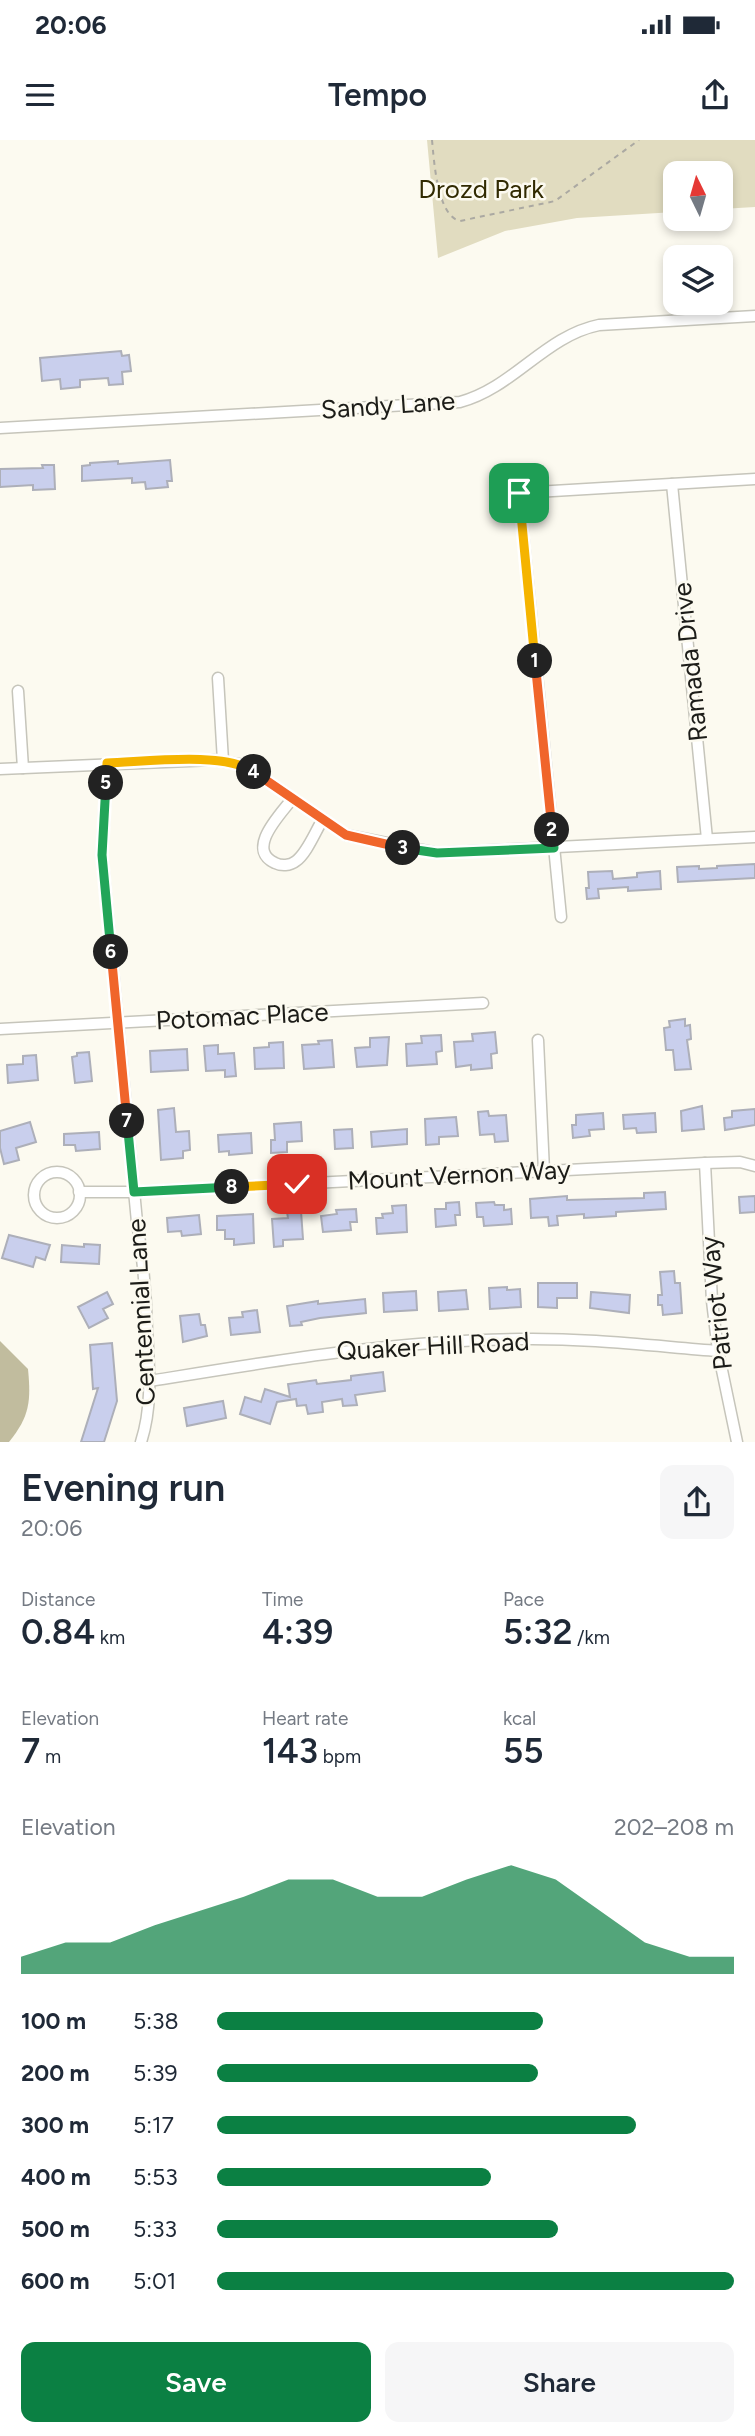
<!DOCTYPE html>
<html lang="en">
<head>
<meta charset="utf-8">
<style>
	body { margin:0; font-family:Figtree,sans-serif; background:#f6f6f7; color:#1f2937; height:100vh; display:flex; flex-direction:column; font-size:26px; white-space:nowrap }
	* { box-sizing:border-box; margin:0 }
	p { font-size:23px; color:#747a83 }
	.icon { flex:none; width:38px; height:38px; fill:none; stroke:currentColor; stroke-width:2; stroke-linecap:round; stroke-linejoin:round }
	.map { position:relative; height:1302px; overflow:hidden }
	.sheet { display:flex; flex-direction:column; background:#fff; flex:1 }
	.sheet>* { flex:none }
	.needle { width:46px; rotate:355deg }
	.buttons { position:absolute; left:663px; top:21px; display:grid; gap:14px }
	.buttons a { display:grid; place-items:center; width:70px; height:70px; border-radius:14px; background:#fff; box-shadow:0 4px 10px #0003; font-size:35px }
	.pin { position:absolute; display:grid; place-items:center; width:60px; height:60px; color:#fff; margin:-30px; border-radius:14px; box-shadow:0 4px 10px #0006 }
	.km { position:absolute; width:35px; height:35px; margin:-18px; border-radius:50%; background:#222; color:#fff; font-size:19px; line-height:35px; text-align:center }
	.round { display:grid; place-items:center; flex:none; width:74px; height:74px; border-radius:14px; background:#f6f6f7 }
	.headline { display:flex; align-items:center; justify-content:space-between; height:119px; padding:0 21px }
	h1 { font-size:38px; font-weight:600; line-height:52px }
	.stats { display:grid; grid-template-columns:repeat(3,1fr); gap:10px; height:119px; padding:7px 21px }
	.stats div { display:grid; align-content:center }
	.stats b { font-size:35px; font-weight:600 }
	.stats small { font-size:19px; font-weight:400 }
	.stats p { font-size:19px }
	.chart { height:196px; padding:14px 21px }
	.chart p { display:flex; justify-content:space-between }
	.chart svg { width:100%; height:126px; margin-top:7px; fill:#0b8043; opacity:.7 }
	.button { display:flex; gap:14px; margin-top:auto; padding:14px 21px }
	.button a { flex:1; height:80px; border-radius:14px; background:#0b8043; color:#fff; font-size:28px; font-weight:600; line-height:80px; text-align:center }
	.button a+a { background:#f6f6f7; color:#1f2937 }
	ul { padding:0 21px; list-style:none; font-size:23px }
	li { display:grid; grid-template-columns:112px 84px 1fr; align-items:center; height:52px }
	li i { height:18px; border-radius:9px; background:#0b8043 }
	.status { display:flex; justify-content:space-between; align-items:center; height:49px; padding:0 35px; background:#fff; direction:ltr }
	.status svg { height:19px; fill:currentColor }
	header { display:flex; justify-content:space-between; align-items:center; height:91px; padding:0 21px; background:#fff; font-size:32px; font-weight:600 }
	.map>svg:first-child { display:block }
</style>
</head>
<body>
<div class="status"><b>20:06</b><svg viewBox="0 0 49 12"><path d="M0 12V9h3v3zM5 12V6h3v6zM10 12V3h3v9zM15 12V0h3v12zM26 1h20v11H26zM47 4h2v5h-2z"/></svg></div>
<header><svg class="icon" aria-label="menu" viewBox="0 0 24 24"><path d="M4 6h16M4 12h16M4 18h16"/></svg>Tempo<svg class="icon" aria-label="share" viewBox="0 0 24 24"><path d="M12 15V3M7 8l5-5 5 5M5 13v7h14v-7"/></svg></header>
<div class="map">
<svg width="755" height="1302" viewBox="0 0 755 1302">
	<rect width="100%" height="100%" fill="#fcfaf0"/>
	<!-- green -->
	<path fill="#e1dcc0" d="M427,0H755V67L721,69V33H676L675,72L577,78L505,91L438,118Z"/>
	<!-- water -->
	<path fill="#c1bc9e" d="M0,1201L28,1229C31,1261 30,1276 9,1302H0Z"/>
	<!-- building -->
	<g fill="#c9cfed" stroke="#adafb9" stroke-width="2">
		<path d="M121,211L122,216L129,215L131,231L122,232L123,244L109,245L108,238L80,240V247L61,249L60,239L42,241L40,218Z"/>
		<path d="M170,320L172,341H167L168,347L146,349L145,342L132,343V338L82,341V326L90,325V323L118,321V324Z"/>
		<path d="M42,325H54L55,349L33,350V345L0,347V329L43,328Z"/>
		<path d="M755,724V738L678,742L677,727L699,726V729L717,728V726Z"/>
		<path d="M612,731L613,739L637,737V733L660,731L661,749L628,751V747L598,749L599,758L587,759L586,748H589L588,732Z"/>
		<path d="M685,879V886L690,885L691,899L687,900L691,929L675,930L673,910H666L664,888L670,887L669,881Z"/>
		<path d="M495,892L497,913L491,914L492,928L471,930V925L456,927L454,902L473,901L472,894Z"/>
		<path d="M441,895L442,911L436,912L437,924L407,926L406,904L422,903L421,896Z"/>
		<path d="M389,897L387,925L357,927L355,908L370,907V898Z"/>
		<path d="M332,900L334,927L304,929L302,905L319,904L318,901Z"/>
		<path d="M283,902L284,928L255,929L254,908L269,907V903Z"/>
		<path d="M218,905V914L234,913L236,936L225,937V930L206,931L204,906Z"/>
		<path d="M187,909L188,930L151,932L150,911Z"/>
		<path d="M89,912L92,941L75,943L72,917L77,916V913Z"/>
		<path d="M36,915L38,940L8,943L7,925L23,924V916Z"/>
		<path d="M702,966L704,989L682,991L681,971Z"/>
		<path d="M174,968L176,992L189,991L190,1010L183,1011V1018L161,1020L158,970Z"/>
		<path d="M755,969V985L725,990L724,978L732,977V971Z"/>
		<path d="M488,971L489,976L506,975L508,1001L495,1002L494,994L480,995L478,972Z"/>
		<path d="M603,973L604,989L589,990L590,996L573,998L572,985H576V975Z"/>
		<path d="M655,973L656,992L637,993L636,988L624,989L623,975Z"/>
		<path d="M456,977L458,996L439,997V1004L426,1005L425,979Z"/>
		<path d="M30,982L36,1002L16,1008L19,1020L4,1024L0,1008V991Z"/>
		<path d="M301,982L302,1001L287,1002V1012L271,1013V1000H275L274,984Z"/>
		<path d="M352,989L353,1008L335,1009L334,990Z"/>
		<path d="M407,989V1004L372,1007L371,992Z"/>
		<path d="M99,992L100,1009L76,1011L75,1005H64V994Z"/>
		<path d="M251,993L252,1013L229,1015V1011L219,1012L218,995Z"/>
		<path d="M665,1052L666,1069L616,1072V1076L584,1078V1074L557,1076L558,1085L549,1086L548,1077L531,1078L530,1059L567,1056V1060L644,1058V1053Z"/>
		<path d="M755,1056V1072L740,1073L739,1057Z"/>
		<path d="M459,1062L460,1075H455L456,1085L436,1087L435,1069H446V1063Z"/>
		<path d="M494,1062L495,1065H504V1070L511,1069L512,1084L484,1086L483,1077H477L476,1063Z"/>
		<path d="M406,1065L407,1092L377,1094L376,1078H383L382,1074L393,1073L392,1066Z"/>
		<path d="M356,1069L357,1082H350L351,1090L323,1092L321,1076L337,1074L336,1070Z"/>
		<path d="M301,1071L303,1099L283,1100V1106L274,1107L272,1079L288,1078L287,1072Z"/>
		<path d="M253,1074L254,1103L234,1105V1099H225V1090H217V1076Z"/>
		<path d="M199,1075L201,1094L182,1096L181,1091L168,1092L167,1078Z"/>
		<path d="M9,1095L50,1105L45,1120L36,1117L33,1127L2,1118Z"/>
		<path d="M84,1104L100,1105L99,1124L61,1122L62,1105L84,1107Z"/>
		<path d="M674,1131L675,1143H680L682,1173L663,1175L662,1165H658V1155H662L660,1132Z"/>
		<path d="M538,1143H577V1158H557V1168L538,1167Z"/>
		<path d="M507,1147V1150L520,1149L521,1167L490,1169L489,1148Z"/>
		<path d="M466,1150L468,1169L439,1171L438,1152Z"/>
		<path d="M416,1151L417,1170L384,1172L383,1153Z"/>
		<path d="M107,1152L113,1164L103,1169L108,1178L89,1188L78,1167Z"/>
		<path d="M591,1152L630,1155L629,1173L590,1168Z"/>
		<path d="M365,1159L366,1173L320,1178L301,1182L302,1185L290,1186L287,1166L318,1161V1164Z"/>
		<path d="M257,1170L260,1192L231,1195L229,1178L243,1177L242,1172Z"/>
		<path d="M199,1174L201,1185H205L207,1196L183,1202L180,1176Z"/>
		<path d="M112,1203L117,1261L104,1302H81L98,1248L93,1249L90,1205Z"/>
		<path d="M383,1232L385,1251L355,1255L357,1265L343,1266L342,1259L322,1262L323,1272L308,1274L306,1265L297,1266L296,1259L277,1262L270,1284L240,1274L245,1257L261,1262L265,1249L290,1257L288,1244L316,1240L317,1244L351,1240V1236Z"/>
		<path d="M223,1261L226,1278L187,1286L184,1268Z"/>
	</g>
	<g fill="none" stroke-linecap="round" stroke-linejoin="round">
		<defs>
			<g id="street">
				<path d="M0,288L460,262C513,248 545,196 599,185L755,176"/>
				<path d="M672,344L707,699"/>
				<path d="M218,538L223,621"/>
				<path d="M18,551L23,628"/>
				<path d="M107,623L102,715L137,1082C143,1118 146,1153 147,1189C149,1228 153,1265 141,1302"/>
				<path d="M0,629L213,620L244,625L346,695L437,713L755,697"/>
				<path d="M292,659C281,674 245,709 275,723C281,726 290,726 296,721C307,713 315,692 323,679"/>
				<path d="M561,777L519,353L755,339"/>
				<path d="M0,889L483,863"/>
				<path d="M538,900L544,1031"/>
				<path d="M705,1023L712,1161L718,1211L737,1302"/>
				<circle cx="57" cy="1055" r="23"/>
				<path d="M79,1052H134L705,1023L740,1022L755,1026"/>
				<path d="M150,1241C273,1221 395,1200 521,1199C587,1198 653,1206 718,1211"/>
			</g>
		</defs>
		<!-- street casing -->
		<use href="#street" stroke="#c6c5bb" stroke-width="13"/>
		<!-- path -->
		<path stroke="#aba9a2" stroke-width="2" stroke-dasharray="5 5" stroke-linecap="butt" d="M432,0C434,20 437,76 460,81L555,61L639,0"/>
		<!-- street -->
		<use href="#street" stroke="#fff" stroke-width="10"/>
	</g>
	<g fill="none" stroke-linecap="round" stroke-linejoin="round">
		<defs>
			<path id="split-1" d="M519,353L535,521"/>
			<path id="split-2" d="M535,521L552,690"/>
			<path id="split-3" d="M403,708L437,713L554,708L552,690"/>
			<path id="split-4" d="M254,632L346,695L403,708"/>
			<path id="split-5" d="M106,643L107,623C144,622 225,611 254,632"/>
			<path id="split-6" d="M106,643L102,715L111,812"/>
			<path id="split-7" d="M111,812L127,981"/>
			<path id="split-8" d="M127,981L134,1052L232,1047"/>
			<path id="split-9" d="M232,1047L297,1044"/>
		</defs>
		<!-- split-1 casing -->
		<use href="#split-1" stroke="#fff" stroke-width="14"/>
		<!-- split-2 casing -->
		<use href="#split-2" stroke="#fff" stroke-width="14"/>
		<!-- split-3 casing -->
		<use href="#split-3" stroke="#fff" stroke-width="14"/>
		<!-- split-4 casing -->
		<use href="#split-4" stroke="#fff" stroke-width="14"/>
		<!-- split-5 casing -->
		<use href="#split-5" stroke="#fff" stroke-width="14"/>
		<!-- split-6 casing -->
		<use href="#split-6" stroke="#fff" stroke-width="14"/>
		<!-- split-7 casing -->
		<use href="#split-7" stroke="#fff" stroke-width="14"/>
		<!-- split-8 casing -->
		<use href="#split-8" stroke="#fff" stroke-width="14"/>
		<!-- split-9 casing -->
		<use href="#split-9" stroke="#fff" stroke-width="14"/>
		<!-- split-1 -->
		<use href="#split-1" stroke="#f5b400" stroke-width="9"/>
		<!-- split-2 -->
		<use href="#split-2" stroke="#f0652b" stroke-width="9"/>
		<!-- split-3 -->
		<use href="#split-3" stroke="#22a559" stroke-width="9"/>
		<!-- split-4 -->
		<use href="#split-4" stroke="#f0652b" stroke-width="9"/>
		<!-- split-5 -->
		<use href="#split-5" stroke="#f5b400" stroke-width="9"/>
		<!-- split-6 -->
		<use href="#split-6" stroke="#22a559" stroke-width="9"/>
		<!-- split-7 -->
		<use href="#split-7" stroke="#f0652b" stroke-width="9"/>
		<!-- split-8 -->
		<use href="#split-8" stroke="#22a559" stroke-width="9"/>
		<!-- split-9 -->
		<use href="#split-9" stroke="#f5b400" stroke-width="9"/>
	</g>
	<g text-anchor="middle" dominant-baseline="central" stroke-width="5" stroke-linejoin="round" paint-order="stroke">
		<!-- park labels -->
		<g font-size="26" fill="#312a01" stroke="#fcfaf0">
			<text x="481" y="49">Drozd Park</text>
		</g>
		<!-- street labels -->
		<g font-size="26" fill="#1c1c18" stroke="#fcfaf0">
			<text transform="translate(388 265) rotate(-4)">Sandy Lane</text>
			<text transform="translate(690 522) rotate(-96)">Ramada Drive</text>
			<text transform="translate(242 876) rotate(-3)">Potomac Place</text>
			<text transform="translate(459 1035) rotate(-3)">Mount Vernon Way</text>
			<text transform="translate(716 1163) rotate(-96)">Patriot Way</text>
			<text transform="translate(141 1172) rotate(-93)">Centennial Lane</text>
			<text transform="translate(433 1206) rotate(-3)">Quaker Hill Road</text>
		</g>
	</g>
</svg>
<div class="buttons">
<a><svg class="needle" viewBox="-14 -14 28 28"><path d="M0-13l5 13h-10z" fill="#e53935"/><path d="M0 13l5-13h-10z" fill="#747a83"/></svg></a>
<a><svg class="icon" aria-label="layers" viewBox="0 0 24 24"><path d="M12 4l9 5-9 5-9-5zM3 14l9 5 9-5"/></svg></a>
</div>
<div class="pin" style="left:519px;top:353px;background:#1e9e55"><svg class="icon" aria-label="arrive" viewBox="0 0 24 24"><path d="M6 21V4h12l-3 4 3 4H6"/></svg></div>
<div class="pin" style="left:297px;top:1044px;background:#d93025"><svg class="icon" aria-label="check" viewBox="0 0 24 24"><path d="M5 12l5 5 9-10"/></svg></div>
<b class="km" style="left:535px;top:521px">1</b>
<b class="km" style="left:552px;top:690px">2</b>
<b class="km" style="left:403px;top:708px">3</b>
<b class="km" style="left:254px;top:632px">4</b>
<b class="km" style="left:106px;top:643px">5</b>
<b class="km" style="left:111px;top:812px">6</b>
<b class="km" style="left:127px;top:981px">7</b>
<b class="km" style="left:232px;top:1047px">8</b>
</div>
<section class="sheet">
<div class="headline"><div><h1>Evening run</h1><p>20:06</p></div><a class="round"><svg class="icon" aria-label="share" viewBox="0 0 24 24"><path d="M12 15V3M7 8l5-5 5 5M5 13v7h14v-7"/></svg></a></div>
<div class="stats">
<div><p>Distance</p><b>0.84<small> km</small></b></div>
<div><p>Time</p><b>4:39</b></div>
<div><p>Pace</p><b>5:32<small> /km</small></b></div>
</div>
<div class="stats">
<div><p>Elevation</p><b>7<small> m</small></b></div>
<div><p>Heart rate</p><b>143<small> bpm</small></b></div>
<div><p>kcal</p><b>55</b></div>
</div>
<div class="chart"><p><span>Elevation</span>202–208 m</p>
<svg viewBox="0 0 160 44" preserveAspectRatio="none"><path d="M0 44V38L10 33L20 33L30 27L40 22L50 17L60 11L70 11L80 17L90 17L100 11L110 6L120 11L130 22L140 33L150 38L160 38V44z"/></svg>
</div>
<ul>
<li><b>100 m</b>5:38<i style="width:63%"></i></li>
<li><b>200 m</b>5:39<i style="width:62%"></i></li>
<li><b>300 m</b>5:17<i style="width:81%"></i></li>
<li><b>400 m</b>5:53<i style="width:53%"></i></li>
<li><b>500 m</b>5:33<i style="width:66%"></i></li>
<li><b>600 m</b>5:01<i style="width:100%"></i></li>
</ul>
<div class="button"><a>Save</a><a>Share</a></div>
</section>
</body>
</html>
